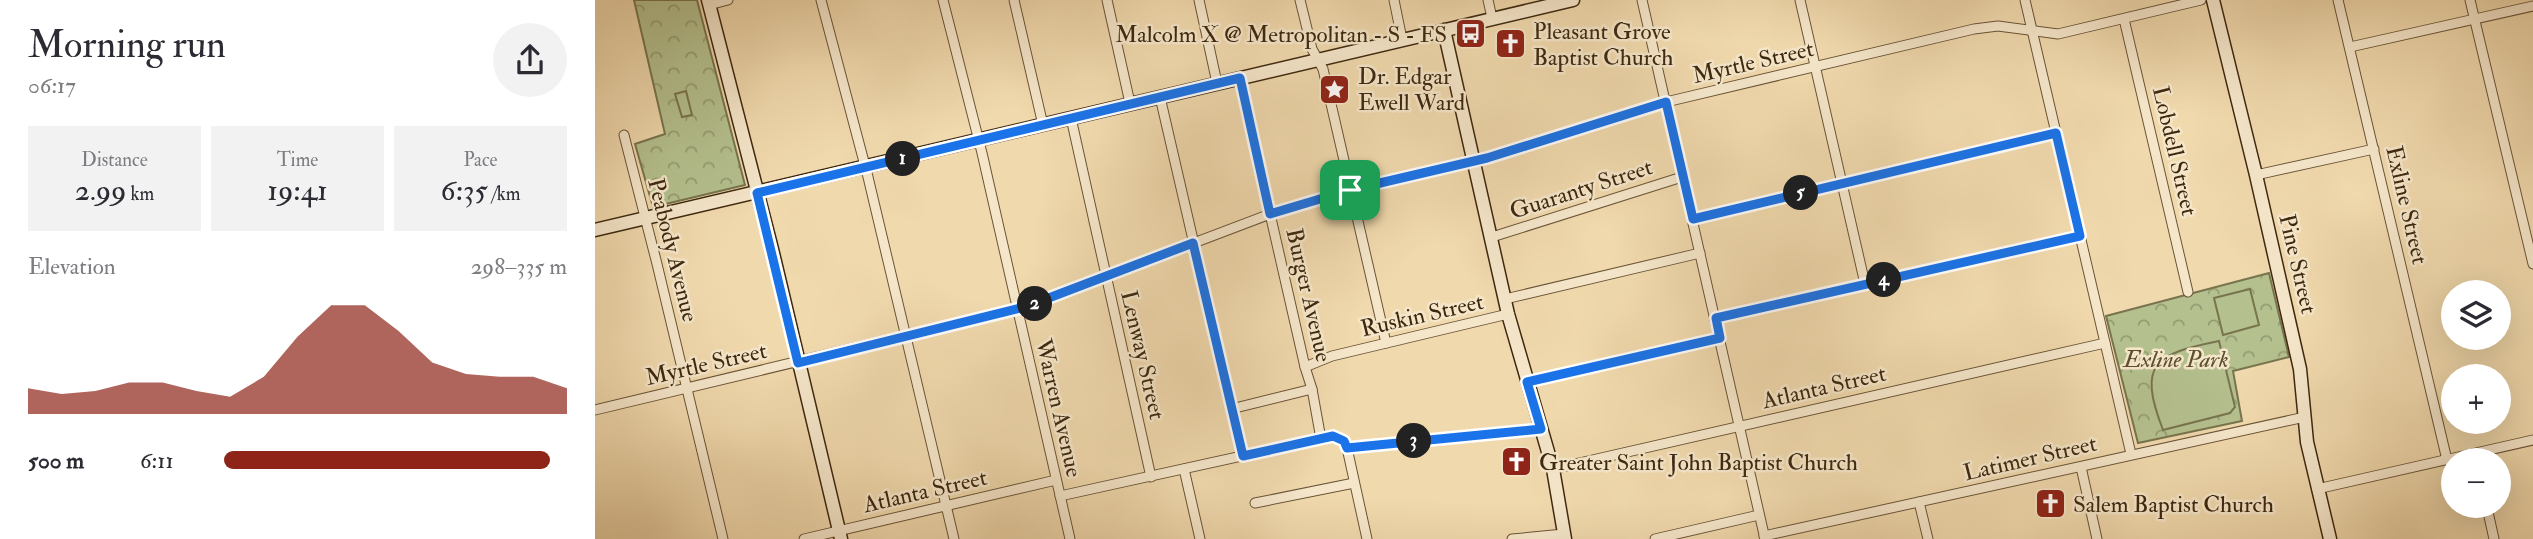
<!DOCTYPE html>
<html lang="en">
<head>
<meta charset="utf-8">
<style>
	body { margin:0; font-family:"IM FELL Double Pica",serif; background:#f2f2f3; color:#2b2b33; height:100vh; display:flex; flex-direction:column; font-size:26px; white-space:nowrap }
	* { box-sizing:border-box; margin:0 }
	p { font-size:23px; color:#7c7c81 }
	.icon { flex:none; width:38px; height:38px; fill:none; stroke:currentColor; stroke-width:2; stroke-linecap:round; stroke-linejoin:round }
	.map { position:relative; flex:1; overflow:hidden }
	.sheet { display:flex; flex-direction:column; background:#fff; width:595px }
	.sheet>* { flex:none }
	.fabs { position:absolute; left:1846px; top:280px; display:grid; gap:14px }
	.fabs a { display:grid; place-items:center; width:70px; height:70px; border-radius:50%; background:#fff; box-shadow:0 7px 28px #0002; font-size:35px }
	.pin { position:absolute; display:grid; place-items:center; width:60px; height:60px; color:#fff; margin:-30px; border-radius:14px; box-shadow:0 4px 10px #0006 }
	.km { position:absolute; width:35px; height:35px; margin:-18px; border-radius:50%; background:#222; color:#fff; font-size:19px; line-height:35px; text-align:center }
	.round { display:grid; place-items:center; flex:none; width:74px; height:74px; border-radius:37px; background:#f2f2f3 }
	.summary { display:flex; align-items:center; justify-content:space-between; height:119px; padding:0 28px }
	h1 { font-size:38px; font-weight:600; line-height:52px }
	.stats { display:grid; grid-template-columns:repeat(3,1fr); gap:10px; height:119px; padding:7px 28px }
	.stats div { display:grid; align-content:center; border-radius:0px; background:#f2f2f3; text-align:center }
	.stats b { font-size:30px; font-weight:600 }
	.stats small { font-size:19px; font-weight:400 }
	.stats p { font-size:19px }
	.chart { height:196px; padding:14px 28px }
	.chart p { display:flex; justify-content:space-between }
	.chart svg { width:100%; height:126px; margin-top:7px; fill:#8f2418; opacity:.7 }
	ul { padding:0 28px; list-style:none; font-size:23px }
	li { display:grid; grid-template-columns:112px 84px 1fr; align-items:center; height:52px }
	li i { height:18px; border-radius:9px; background:#8f2418 }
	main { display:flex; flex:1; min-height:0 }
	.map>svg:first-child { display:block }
</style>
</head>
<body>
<main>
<section class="sheet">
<div class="summary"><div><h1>Morning run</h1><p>06:17</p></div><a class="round"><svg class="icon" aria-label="share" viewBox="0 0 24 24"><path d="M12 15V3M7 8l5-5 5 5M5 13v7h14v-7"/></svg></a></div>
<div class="stats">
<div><p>Distance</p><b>2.99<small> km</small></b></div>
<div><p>Time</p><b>19:41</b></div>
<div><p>Pace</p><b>6:35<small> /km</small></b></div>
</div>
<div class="chart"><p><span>Elevation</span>298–335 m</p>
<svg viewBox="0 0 160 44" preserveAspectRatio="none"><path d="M0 44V35L10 37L20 36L30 33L40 33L50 36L60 38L70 31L80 17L90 6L100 6L110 15L120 26L130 30L140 31L150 31L160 35V44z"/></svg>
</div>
<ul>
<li><b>500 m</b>6:11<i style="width:95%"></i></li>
</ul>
</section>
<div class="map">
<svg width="1938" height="539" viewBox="0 0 1938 539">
	<defs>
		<pattern id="forest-crowns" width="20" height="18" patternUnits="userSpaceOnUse" patternTransform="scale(1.75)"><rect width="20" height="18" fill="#b4c08e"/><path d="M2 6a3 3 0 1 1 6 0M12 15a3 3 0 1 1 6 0" fill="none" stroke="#949c72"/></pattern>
	</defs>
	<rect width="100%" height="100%" fill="#f0d9ad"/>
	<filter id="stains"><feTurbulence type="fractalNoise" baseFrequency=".00286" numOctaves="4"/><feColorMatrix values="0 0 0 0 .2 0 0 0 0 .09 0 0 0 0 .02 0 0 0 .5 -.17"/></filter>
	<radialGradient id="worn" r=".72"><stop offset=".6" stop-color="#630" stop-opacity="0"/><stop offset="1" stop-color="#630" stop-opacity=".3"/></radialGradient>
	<!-- forest -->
	<g fill="url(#forest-crowns)" stroke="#78744e" stroke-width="2">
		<path d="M39,0H102L150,185L58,207L40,144L70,134Z"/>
		<path d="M1674,273L1694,357L1638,371L1647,421L1543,443L1511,316Z"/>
	</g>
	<!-- pitch -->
	<g fill="#b4c08e" stroke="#78744e" stroke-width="2">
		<path d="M91,91L97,115L87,117L80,94Z"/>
		<path d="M1655,289L1664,325L1628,335L1619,298Z"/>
		<path d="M1624,341L1640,407L1635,413L1568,430C1542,363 1560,354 1624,341Z"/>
	</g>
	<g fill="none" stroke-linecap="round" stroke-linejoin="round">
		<defs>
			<g id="street">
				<path d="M226,0L273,177L359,539"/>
				<path d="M348,0L387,153L475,539"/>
				<path d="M419,0L448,125"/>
				<path d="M512,0L535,103"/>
				<path d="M604,0L622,83"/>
				<path d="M705,0L717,49L728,69L791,343"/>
				<path d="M799,0L807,39"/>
				<path d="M893,0L897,18"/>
				<path d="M1047,0L1170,539"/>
				<path d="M1205,0L1270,284"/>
				<path d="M1430,0L1536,454"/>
				<path d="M1743,0L1852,460"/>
				<path d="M1875,0L1938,264"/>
				<path d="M114,5L133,0"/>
				<path d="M1529,19L1593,292"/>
				<path d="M1755,47L1938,6"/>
				<path d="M644,78L710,367L717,389L726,439"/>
				<path d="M565,97L648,456"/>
				<path d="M476,118L556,477"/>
				<path d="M29,135L62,264L128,539"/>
				<path d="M1661,175L1779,149"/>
				<path d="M1098,219L1461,133"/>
				<path d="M897,237L1087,177"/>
				<path d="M910,299L1105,253"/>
				<path d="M1120,318L1485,236"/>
				<path d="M710,367L737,356L913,314"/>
				<path d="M932,382L1125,338"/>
				<path d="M636,409L717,389"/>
				<path d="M0,410L430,307L683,211L755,190L892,158L1071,102L1379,29L1403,26L1463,34L1606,0"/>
				<path d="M752,448L946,429"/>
				<path d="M1486,467L1502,539"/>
				<path d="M589,469L605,539"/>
				<path d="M958,469L1510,343"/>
				<path d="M1722,489L1938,440"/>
				<path d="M465,496L738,436L749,441L752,448L772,539"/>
				<path d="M1324,502L1333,539"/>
				<path d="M660,503L759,483"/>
				<path d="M1893,512L1899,539"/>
				<path d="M1169,536L1710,417"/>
				<path d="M209,539L461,480"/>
				<path d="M917,539L969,534"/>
				<path d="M1060,539L1164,515"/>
			</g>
			<g id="secondary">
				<path d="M113,0L177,249L246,539"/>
				<path d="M1618,0L1661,175L1705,369L1712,442L1735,539"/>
				<path d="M849,30L913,314L958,469L970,539"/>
				<path d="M0,230L978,0"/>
			</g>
		</defs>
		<!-- street casing -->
		<use href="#street" stroke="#6a5436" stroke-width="11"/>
		<!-- secondary casing -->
		<use href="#secondary" stroke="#3d280f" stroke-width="15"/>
		<!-- street -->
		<use href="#street" stroke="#f5e6ca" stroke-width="9"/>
		<!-- secondary -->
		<use href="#secondary" stroke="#f5e6ca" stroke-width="12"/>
	</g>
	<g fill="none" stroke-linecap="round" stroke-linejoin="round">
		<defs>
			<path id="route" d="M645,78L675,214L755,190L892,158L1071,102L1098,219L1461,133L1485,236L1121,318L1125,338L932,382L946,429L752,448L749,441L738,436L648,456L598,243L430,307L203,363L162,193Z"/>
		</defs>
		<!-- route casing -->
		<use href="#route" stroke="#fff" stroke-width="14"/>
		<!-- route -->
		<use href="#route" stroke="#1a73e8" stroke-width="9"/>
	</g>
	<!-- icons -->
	<defs>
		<symbol id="bus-square" viewBox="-11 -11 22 22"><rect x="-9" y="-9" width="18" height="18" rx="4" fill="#8f2418" stroke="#f5e6ca"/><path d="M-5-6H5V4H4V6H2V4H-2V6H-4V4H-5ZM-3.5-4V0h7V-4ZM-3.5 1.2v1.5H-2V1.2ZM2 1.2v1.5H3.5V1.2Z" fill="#fff"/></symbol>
		<symbol id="church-square" viewBox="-11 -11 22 22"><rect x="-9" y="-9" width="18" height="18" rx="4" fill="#8f2418" stroke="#f5e6ca"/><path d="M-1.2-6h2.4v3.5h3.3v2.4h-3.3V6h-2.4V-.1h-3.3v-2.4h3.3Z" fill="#fff"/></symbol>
		<symbol id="sight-square" viewBox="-11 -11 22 22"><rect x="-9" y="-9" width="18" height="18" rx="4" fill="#8f2418" stroke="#f5e6ca"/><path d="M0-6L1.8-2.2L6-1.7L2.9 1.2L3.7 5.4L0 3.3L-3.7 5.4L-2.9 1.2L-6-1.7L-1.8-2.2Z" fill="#fff"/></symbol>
	</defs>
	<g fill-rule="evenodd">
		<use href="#bus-square" x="858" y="16" width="35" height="35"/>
		<use href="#church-square" x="898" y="26" width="35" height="35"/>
		<use href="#sight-square" x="722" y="72" width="35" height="35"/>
		<use href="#church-square" x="904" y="444" width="35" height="35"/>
		<use href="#church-square" x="1438" y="486" width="35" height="35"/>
	</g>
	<g text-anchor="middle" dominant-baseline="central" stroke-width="5" stroke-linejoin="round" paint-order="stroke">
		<!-- poi labels -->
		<g font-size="23" fill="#3d280f" stroke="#f5e6ca" text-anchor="start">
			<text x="938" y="31">Pleasant Grove<tspan x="938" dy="26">Baptist Church</tspan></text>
			<text x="852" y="34" text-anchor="end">Malcolm X @ Metropolitan - S - FS</text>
			<text x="763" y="76">Dr. Edgar<tspan x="763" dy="26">Ewell Ward</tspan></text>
			<text x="944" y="462">Greater Saint John Baptist Church</text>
			<text x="1478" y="504">Salem Baptist Church</text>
		</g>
		<!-- street labels -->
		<g font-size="23" fill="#3d280f" stroke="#f5e6ca">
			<text transform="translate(1158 62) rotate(-13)">Myrtle Street</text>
			<text transform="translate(1580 151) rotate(77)">Lobdell Street</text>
			<text transform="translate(986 189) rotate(-18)">Guaranty Street</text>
			<text transform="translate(1812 205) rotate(77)">Exline Street</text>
			<text transform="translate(78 250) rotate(76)">Peabody Avenue</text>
			<text transform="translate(1703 264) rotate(77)">Pine Street</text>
			<text transform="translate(714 295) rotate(77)">Burger Avenue</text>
			<text transform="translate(827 315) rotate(-13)">Ruskin Street</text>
			<text transform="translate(548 355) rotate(77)">Lenway Street</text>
			<text transform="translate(111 364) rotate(-13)">Myrtle Street</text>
			<text transform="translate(1229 387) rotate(-13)">Atlanta Street</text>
			<text transform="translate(464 408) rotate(77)">Warren Avenue</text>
			<text transform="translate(1435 458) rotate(-13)">Latimer Street</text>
			<text transform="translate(330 491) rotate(-13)">Atlanta Street</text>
		</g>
		<!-- park labels -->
		<g font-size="23" font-style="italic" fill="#5b4e2f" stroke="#f5e6ca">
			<text x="1581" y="359">Exline Park</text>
		</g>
	</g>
	<rect width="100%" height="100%" filter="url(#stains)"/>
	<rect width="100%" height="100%" fill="url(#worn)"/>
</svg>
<div class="fabs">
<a><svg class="icon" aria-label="layers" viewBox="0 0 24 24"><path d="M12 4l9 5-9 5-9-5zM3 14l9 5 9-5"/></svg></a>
<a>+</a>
<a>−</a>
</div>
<div class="pin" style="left:755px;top:190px;background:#1e9e55"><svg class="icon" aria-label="arrive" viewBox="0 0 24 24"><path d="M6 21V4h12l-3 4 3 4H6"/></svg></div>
<b class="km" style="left:308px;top:159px">1</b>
<b class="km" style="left:440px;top:304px">2</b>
<b class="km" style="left:819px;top:441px">3</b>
<b class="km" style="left:1289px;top:280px">4</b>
<b class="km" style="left:1206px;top:193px">5</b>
</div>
</main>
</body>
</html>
